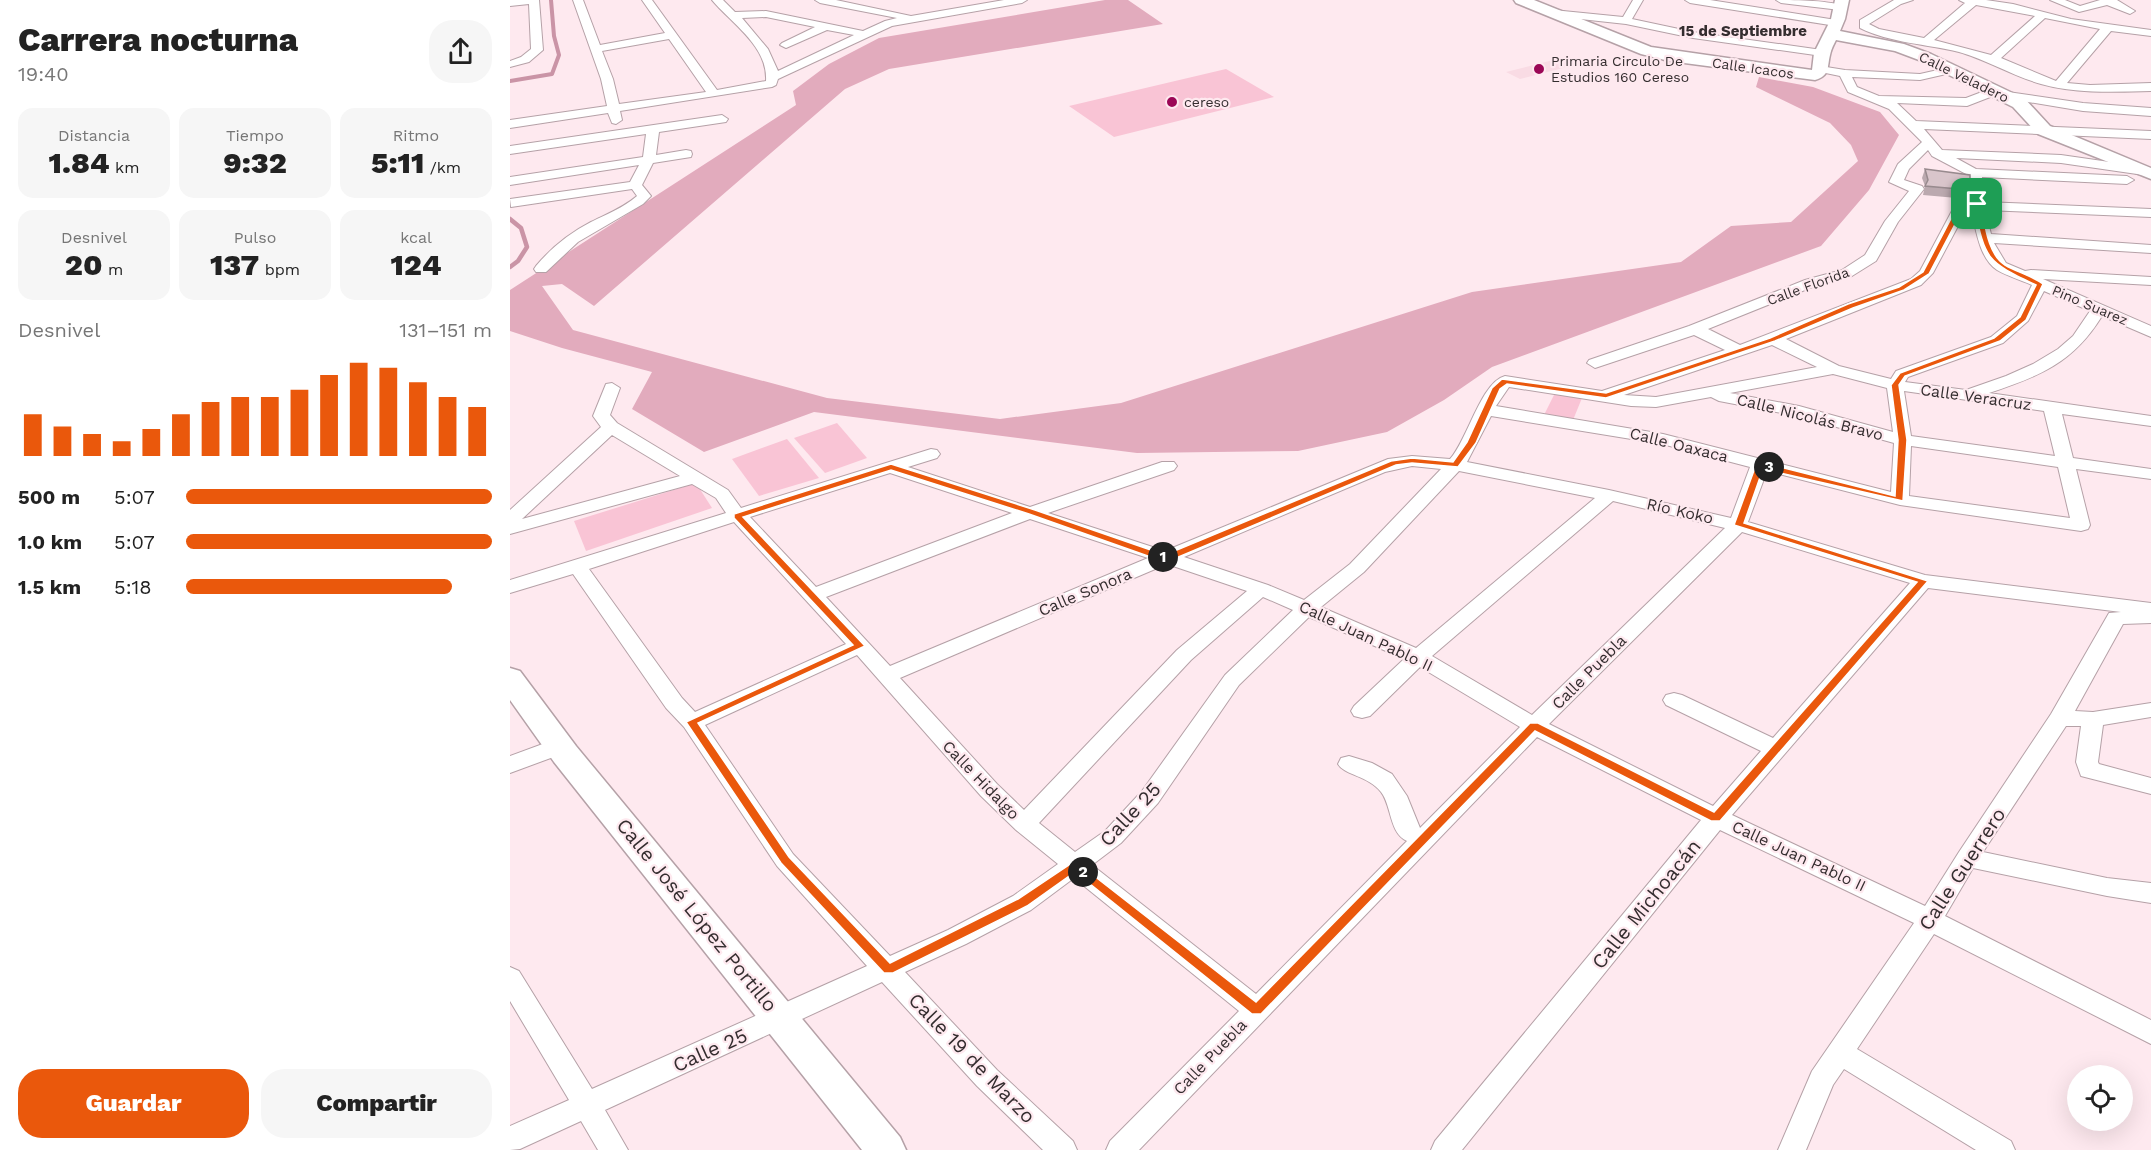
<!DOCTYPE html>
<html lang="es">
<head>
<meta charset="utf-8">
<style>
	body { margin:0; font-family:"Work Sans",sans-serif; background:#f6f6f6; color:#222; height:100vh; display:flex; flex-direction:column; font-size:22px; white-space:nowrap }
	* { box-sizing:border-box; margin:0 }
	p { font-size:20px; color:#767676 }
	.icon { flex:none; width:33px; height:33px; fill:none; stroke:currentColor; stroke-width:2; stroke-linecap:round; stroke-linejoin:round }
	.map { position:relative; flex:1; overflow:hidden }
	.details { display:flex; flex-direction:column; background:#fff; width:510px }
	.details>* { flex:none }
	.controls { position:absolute; left:1557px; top:1065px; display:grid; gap:12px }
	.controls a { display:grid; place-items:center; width:66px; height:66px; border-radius:50%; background:#fff; box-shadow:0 6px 24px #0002; font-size:30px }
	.pin { position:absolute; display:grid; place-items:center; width:51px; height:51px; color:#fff; margin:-26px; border-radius:12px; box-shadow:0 3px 9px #0006 }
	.km { position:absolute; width:30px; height:30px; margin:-15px; border-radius:50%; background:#222; color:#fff; font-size:16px; line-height:30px; text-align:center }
	.round { display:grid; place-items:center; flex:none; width:63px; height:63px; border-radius:24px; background:#f6f6f6 }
	.headline { display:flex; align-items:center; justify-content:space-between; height:102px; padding:0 18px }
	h1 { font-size:33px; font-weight:800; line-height:45px }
	.metrics { display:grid; grid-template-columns:repeat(3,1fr); gap:9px; height:102px; padding:6px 18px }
	.metrics div { display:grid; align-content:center; border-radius:15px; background:#f6f6f6; text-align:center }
	.metrics b { font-size:30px; font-weight:800 }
	.metrics small { font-size:16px; font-weight:400 }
	.metrics p { font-size:16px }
	.chart { height:168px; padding:12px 18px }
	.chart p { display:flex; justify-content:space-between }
	.chart svg { width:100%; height:108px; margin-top:6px; stroke:#ea580c; stroke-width:6 }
	.action { display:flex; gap:12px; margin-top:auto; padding:12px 18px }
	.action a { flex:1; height:69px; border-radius:24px; background:#ea580c; color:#fff; font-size:24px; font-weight:800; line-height:69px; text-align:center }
	.action a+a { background:#f6f6f6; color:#222 }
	ul { padding:0 18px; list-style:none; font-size:20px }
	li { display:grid; grid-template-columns:96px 72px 1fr; align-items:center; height:45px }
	li i { height:15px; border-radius:8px; background:#ea580c }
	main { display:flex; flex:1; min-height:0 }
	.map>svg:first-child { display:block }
</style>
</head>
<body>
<main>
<section class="details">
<div class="headline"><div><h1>Carrera nocturna</h1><p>19:40</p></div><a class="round"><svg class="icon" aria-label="share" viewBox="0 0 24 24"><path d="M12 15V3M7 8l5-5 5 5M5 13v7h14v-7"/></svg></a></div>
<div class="metrics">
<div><p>Distancia</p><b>1.84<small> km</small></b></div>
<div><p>Tiempo</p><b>9:32</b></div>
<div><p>Ritmo</p><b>5:11<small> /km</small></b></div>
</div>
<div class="metrics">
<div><p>Desnivel</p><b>20<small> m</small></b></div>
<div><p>Pulso</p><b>137<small> bpm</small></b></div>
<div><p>kcal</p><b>124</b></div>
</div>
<div class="chart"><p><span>Desnivel</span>131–151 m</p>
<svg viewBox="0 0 160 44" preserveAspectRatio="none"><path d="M5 44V27M15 44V32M25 44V35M35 44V38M45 44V33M55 44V27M65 44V22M75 44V20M85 44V20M95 44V17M105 44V11M115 44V6M125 44V8M135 44V14M145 44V20M155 44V24"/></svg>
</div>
<ul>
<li><b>500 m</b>5:07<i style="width:100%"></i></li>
<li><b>1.0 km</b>5:07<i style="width:100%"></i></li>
<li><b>1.5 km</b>5:18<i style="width:87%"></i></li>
</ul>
<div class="action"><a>Guardar</a><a>Compartir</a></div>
</section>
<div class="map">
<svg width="1641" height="1150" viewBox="0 0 1641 1150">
	<rect width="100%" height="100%" fill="#fee9ef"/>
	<!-- built -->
	<path fill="#f9dbe4" d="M1047,59L1061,66L1010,79L996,72Z"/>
	<!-- green -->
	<g fill="#f9c4d5">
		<path d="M716,69L764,97L604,137L559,106Z"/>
		<path d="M1046,391L1072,398L1063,420L1034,415Z"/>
		<path d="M327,423L357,458L315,473L284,438Z"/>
		<path d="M277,439L309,478L249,496L222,459Z"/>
		<path d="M186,483L202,508L76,551L64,521Z"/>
	</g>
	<!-- forest -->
	<path fill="#e2abbd" d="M595,0H618L653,24L379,69L335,89L84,306L52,284L32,286L63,330L317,398L490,419L611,403L962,292L1171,262L1221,226L1281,222L1348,161L1341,145L1320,123L1246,87L1249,77L1303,87L1370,112L1389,135L1359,190L1311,246L982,367L934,400L877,432L788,451L627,453L304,412L194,452L122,409L142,372L52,348L0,331V290L286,105L283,91L319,64L369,38Z"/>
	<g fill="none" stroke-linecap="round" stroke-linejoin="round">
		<!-- stream-far1 -->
		<path stroke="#ca94a6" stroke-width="4" d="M0,81L42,74L49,55L44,36L41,0"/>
		<!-- stream -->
		<path stroke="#ca94a6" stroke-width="4.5" d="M0,219L11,228L17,247L8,261L0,267"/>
		<defs>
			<g id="street">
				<path d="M0,0H29L33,50L19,62L0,67V61L11,57L21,49L19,4L0,6Z"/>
				<path d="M63,0H73L90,45L155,33L132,0H142L207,90L256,81C258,46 222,24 202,0H213L225,12L256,11L353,31L375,21L387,18L310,3L305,0H326L401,16L494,0H517L512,3L382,26L268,79L266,85L262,87L110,111L112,120L106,124L102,123L98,113L0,128V120L97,106L91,79ZM256,17L305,27L272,43L270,45L276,48L317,30L344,35L268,71L258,49L232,18ZM159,39L196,92L109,104L103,79L92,51Z"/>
				<path d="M1123,0H1133L1122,19L1183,32L1312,50L1318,53L1312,56L1183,38L1116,24L1043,16L1038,13L1043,10L1113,17Z"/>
				<path d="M1175,0H1200L1326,20L1331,23L1326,26L1180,3Z"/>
				<path d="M1266,0C1283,0 1322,0 1335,7L1330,10L1271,3Z"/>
				<path d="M1384,0H1403L1391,4L1359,24L1369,29L1414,38L1455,3L1449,0H1476L1503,4L1561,19L1641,30V36L1601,31L1557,83L1580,85L1641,83V91C1604,92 1567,94 1531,84C1503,76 1477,60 1449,52C1417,44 1380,43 1350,28V20ZM1466,5L1525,16L1481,55L1424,40ZM1535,18L1590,29L1546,81L1491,58Z"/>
				<path d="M1540,0H1555L1570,6L1590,0H1607L1625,11L1620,14L1597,5L1569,12Z"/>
				<path d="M1310,66L1335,70L1410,74L1441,67L1447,70L1445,72L1410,80L1342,77L1347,87L1369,96L1456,98L1485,87L1491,91L1573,103L1641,108V116L1573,111L1494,98L1488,94L1457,106L1387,103L1406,121L1641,131V139L1414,129L1432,150L1551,155L1634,167L1641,171L1634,175L1551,163L1446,158L1466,169L1617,176L1624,180L1617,184L1472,177L1474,202L1641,209V217L1475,210L1481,234L1641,245V253L1484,243L1496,263L1515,271L1521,270L1641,277V285L1533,279L1641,326V337L1592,316C1563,363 1530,376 1479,393L1641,416V426L1552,414L1563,458L1641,469V479L1566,469L1580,525L1578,529L1571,531L1390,505L1257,471L1238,522L1415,575L1641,603V623L1613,624L1565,711L1583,712L1641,703V717L1593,725L1588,762L1589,764L1641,778V794L1571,776L1566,762L1571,726H1556L1473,852L1597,878L1641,883V903L1597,896L1463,868L1435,916L1641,1020V1044L1424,934L1347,1049L1501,1141L1505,1150H1466L1334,1069L1323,1085L1296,1150H1268L1302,1071L1404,923L1210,830L952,1150H921L925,1141L1191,820L1027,737L629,1150H596L600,1141L729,1011L564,878L521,910L456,944L395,972L487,1070L563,1141L567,1150H533L467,1086L372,982L95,1110L118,1150H88L71,1121L10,1149L0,1150V1126L59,1100L0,1001V967L9,971L82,1089L357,966L267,866L174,727L156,708L63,574L0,593V580L216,513L206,498L182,484L0,534V510L91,427L83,416L96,384L102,383L110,388L100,415L107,423L218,490L231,508L421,449L427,450L430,454L427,458L398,467L520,507L652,462H664L667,466L664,470L538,513L655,551L878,459L902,456L940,459C957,441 971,382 995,376L1092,391L1215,350L1184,335L1085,368L1077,363L1079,360L1179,326L1295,280L1332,270L1355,255L1375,221L1399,191L1379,182L1388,164L1412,142L1379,109L1338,92L1330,76L1306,71L1304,69ZM1418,150L1422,156L1458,175L1460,181V201L1444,207L1410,271L1401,279L1230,345L1198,329L1305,286L1342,276L1366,261L1388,222L1414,189L1412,186L1394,180L1399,169ZM1461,209C1466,229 1469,258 1487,270C1497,276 1511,280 1522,285L1507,316L1481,337L1386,371L1381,379L1329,366L1276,339L1411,285L1423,273L1455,213ZM1534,291L1580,311L1563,336L1548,349L1523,364L1496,376L1456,390L1395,382L1398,377L1493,343L1518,321ZM1262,345L1307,367L1146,397L1114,395ZM1323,374L1377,388L1383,432L1289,406L1220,393ZM999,387L1121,406L1146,407L1201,397L1209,401L1287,416L1384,443L1381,492L1153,434L986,406ZM1394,391L1534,411L1545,456L1401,436ZM981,416L1152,444L1240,467L1221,518L1099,490L957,462ZM102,435L170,476L12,519ZM1401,446L1548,467L1560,518L1399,496ZM902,466L931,469L840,564L794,600L758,585L674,557L875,472ZM949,471L1085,498L906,648L811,607L854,572ZM380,473L502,513L306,587L240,517ZM1103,501L1215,528L1022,715L922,656ZM520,519L638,558L380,666L316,597ZM224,522L336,644L185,712L172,698L79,569ZM1232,532L1400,583L1263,738L1172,695L1164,693L1156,695L1153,700L1156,705L1251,751L1203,806L1039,724ZM657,564L737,591L667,650L514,810L487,784L390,678ZM1418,588L1611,612L1599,613L1541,714L1449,852L1415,906L1222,815ZM753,597L783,610L715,675L632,791L595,831L565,852L529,823L681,660ZM799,617L894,659L844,706L841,711L844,716L852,718L860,716L910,667L1010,727L910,828L897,796L882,774L862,763L839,756L831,758L828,764C834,775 859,776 871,792C882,806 879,833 897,841L746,994L582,865L611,843L648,803L729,685ZM347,655L471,796L506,830L548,864L503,896L438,930L380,956L283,854L195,725Z"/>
				<path d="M212,115L218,119L216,122L149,132L146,155L176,150L181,151L182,154L181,157L143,163L132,185L141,196L133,204L68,242L36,272H26L24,269L26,266C42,247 60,233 81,222C97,214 113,208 127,196L122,189L1,207L0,199L120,182L129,165L0,185V177L133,157L136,134L0,154V146Z"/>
				<path d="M49,738L57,740L60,746L57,752L0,773V756Z"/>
			</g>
			<g id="secondary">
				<path d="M1004,0H1024L1141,47L1302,70L1304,53L1321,19L1325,0H1339L1335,19L1330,31L1394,44L1421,54L1515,99L1540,126L1641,168V179L1528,134L1503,107L1409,60L1385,51L1326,40C1324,44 1321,49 1320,55C1317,67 1320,76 1305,80L1159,61L1131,54L1006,3Z"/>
				<path d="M0,668L10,671L66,746L390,1137L396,1150H352L44,762L0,700Z"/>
			</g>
		</defs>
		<!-- street casing -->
		<use href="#street" stroke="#b5a1a7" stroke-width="2"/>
		<!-- secondary casing -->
		<use href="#secondary" stroke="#b5a1a7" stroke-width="3"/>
		<!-- street -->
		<use href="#street" fill="#fff" fill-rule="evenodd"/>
		<!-- secondary -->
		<use href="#secondary" fill="#fff" fill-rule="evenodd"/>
	</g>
	<!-- wall -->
	<path fill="#bba9af" d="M1415,169L1460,190L1458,199L1413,195L1415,186L1412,178Z"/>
	<!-- building -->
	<path fill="#d9c5cb" stroke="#988a8e" stroke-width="1.5" d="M1415,169L1460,175V190L1415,186L1418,180Z"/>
	<!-- route -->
	<path fill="#ea580c" stroke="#fff" stroke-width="1.5" fill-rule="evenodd" d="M1467,202L1471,204C1475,223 1477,254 1495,265C1507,272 1522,276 1533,284L1516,320L1490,341L1395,376L1389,385L1397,440L1393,501L1253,469L1234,523L1418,581L1210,821H1201L1025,731L751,1014H742L565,872L517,906L383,973H374L271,863L176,722L343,645L224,518V514L381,464L525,510L655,555L881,461L902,458L943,462L957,442L982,388L992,379L1096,393L1260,338L1338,304L1389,287L1413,272L1446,209L1455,204ZM1459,207H1464C1476,261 1476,261 1526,285L1510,317L1484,338L1390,373L1381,385L1388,440L1385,496L1250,462L1246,465L1224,525L1407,582L1204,812L1028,723H1020L746,1002L565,861L508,899L380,963L279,857L188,723L355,646L233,517L381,470L519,514L652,561H659L886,465L902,463L948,467L966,443L990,389L997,384L1096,398L1265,341L1343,308L1394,290L1419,274L1452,211Z"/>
	<!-- markers -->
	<g fill="#9b0756" stroke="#fee9ef" stroke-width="2">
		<circle cx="1029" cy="69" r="6"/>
		<circle cx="662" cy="102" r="6"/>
	</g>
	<g text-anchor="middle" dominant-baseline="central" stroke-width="4.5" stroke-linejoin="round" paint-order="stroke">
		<!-- far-poi labels -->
		<g font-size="14" fill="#342d2f" stroke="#fee9ef" text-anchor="start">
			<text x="1041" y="61">Primaria Circulo De<tspan x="1041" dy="16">Estudios 160 Cereso</tspan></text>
			<text x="674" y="102">cereso</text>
		</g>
		<!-- far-street labels -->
		<g font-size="14" fill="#342d2f" stroke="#fee9ef">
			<text transform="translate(1243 68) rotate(8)">Calle Icacos</text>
			<text transform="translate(1454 77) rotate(26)">Calle Veladero</text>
			<text transform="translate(1298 286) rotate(-20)">Calle Florida</text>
			<text transform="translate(1580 305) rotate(23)">Pino Suarez</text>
		</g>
		<!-- far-neighbourhood labels -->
		<g font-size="15" font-weight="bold" fill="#342d2f" stroke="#fee9ef">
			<text x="1233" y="31">15 de Septiembre</text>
		</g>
		<!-- street labels -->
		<g font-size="16" fill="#342d2f" stroke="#fee9ef">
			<text transform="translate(1466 397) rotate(8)">Calle Veracruz</text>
			<text transform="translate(1300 417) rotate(14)">Calle Nicolás Bravo</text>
			<text transform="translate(1169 445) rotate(14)">Calle Oaxaca</text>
			<text transform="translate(1170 511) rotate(13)">Río Koko</text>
			<text transform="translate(575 592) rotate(-23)">Calle Sonora</text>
			<text transform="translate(856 636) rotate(25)">Calle Juan Pablo II</text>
			<text transform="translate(1079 672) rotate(-45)">Calle Puebla</text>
			<text transform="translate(471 780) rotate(46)">Calle Hidalgo</text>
			<text transform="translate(1289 856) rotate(25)">Calle Juan Pablo II</text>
			<text transform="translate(700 1057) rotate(-46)">Calle Puebla</text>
		</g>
		<!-- near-street labels -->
		<g font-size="20" fill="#342d2f" stroke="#fee9ef">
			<text transform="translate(620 814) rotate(-47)">Calle 25</text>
			<text transform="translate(1452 869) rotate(-57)">Calle Guerrero</text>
			<text transform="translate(1136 904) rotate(-51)">Calle Michoacán</text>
			<text transform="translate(187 915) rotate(51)">Calle José López Portillo</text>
			<text transform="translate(200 1050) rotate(-24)">Calle 25</text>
			<text transform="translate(462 1058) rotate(46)">Calle 19 de Marzo</text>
		</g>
	</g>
</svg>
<div class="controls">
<a><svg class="icon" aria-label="locate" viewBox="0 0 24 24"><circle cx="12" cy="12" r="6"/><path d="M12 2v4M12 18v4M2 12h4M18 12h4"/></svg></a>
</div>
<div class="pin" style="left:1467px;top:204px;background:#1e9e55"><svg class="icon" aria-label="arrive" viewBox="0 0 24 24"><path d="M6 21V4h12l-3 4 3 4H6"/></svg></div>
<b class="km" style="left:653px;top:557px">1</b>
<b class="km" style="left:573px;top:872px">2</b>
<b class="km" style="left:1259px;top:467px">3</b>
</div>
</main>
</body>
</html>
